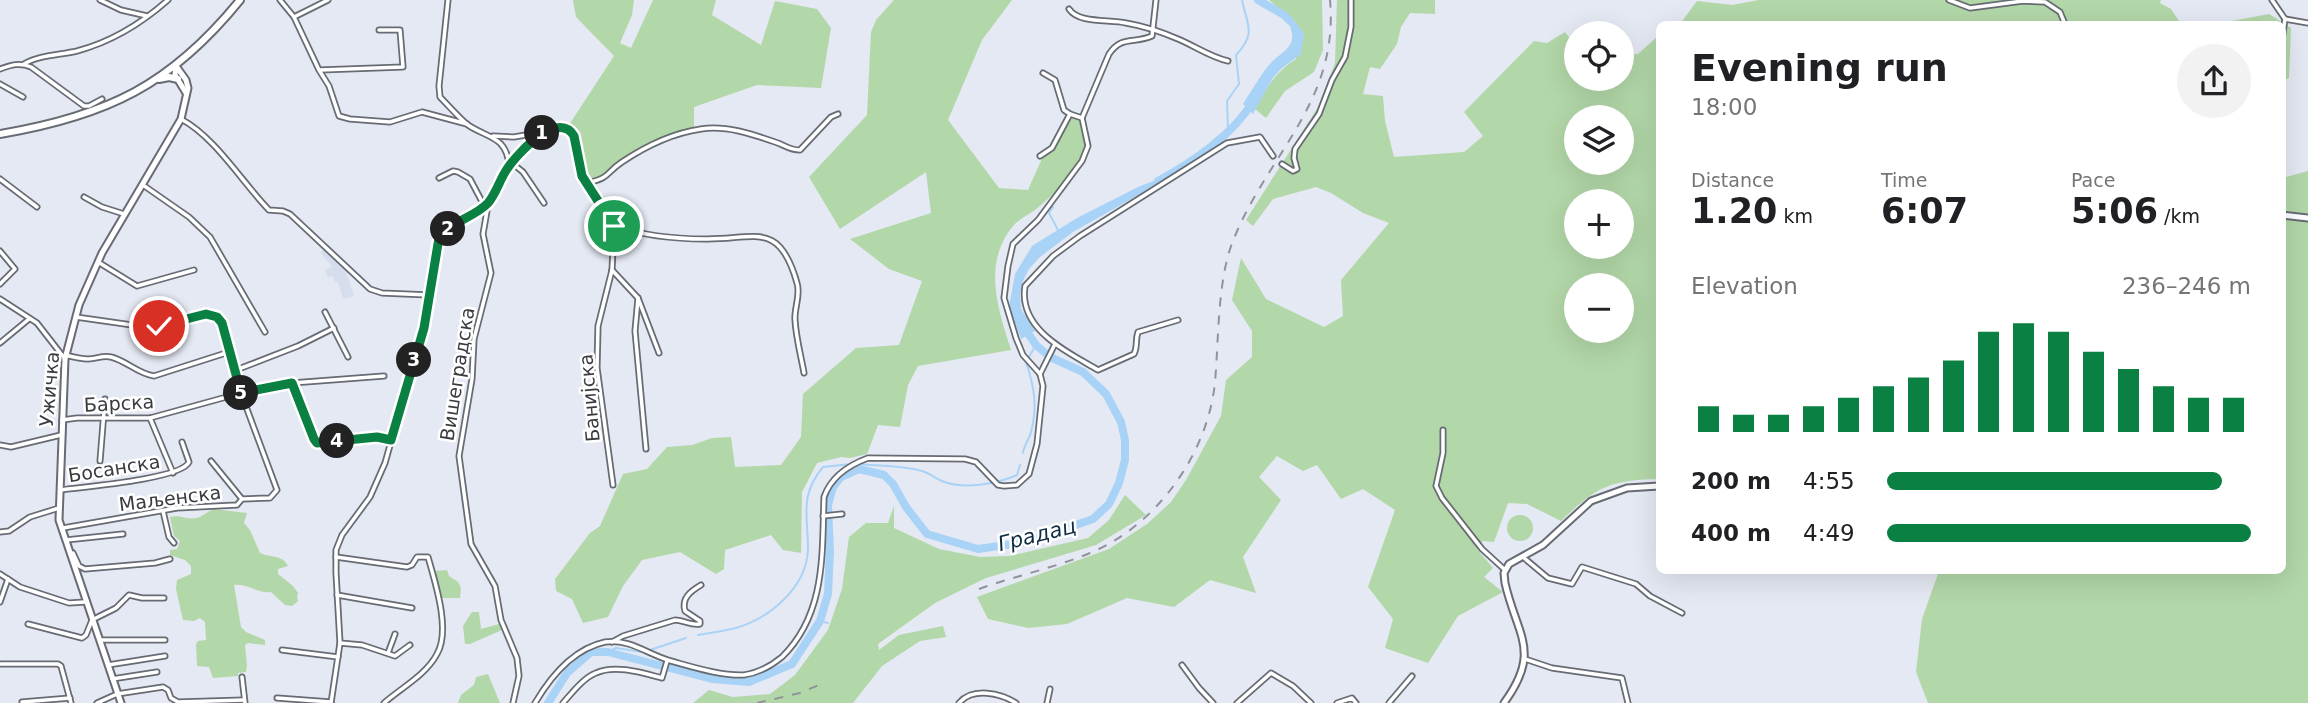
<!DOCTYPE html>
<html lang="en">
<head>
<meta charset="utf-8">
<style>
	body { margin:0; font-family:"DejaVu Sans",sans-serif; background:#f2f2f2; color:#202124; height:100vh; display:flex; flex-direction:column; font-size:26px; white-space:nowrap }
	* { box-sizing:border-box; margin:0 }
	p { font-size:23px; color:#757577 }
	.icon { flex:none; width:38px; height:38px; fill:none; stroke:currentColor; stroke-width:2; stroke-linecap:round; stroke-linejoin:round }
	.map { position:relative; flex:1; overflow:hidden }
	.details { position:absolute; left:1656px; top:21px; width:630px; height:553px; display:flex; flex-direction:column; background:#fff; border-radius:10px; box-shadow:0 7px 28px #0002 }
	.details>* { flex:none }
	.tools { position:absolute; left:1564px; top:21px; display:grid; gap:14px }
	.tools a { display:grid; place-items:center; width:70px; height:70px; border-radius:50%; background:#fff; box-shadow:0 7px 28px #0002; font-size:35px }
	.pin { position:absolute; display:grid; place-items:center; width:60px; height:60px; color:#fff; margin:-30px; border:4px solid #fff; border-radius:50%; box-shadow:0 2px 7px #0007 }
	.km { position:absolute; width:35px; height:35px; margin:-18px; border-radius:50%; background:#222; color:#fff; font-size:19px; line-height:35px; text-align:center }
	.round { display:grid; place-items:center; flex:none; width:74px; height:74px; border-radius:37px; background:#f2f2f2 }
	.overview { display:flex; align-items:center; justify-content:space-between; height:119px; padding:0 35px }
	h1 { font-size:38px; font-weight:800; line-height:52px }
	.stats { display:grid; grid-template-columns:repeat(3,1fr); gap:10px; height:119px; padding:7px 35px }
	.stats div { display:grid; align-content:center }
	.stats b { font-size:35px; font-weight:800 }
	.stats small { font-size:19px; font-weight:400 }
	.stats p { font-size:19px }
	.chart { height:196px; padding:14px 35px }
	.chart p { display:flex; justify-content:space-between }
	.chart svg { width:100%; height:126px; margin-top:7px; stroke:#0b8043; stroke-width:6 }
	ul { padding:0 35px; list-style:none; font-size:23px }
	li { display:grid; grid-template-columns:112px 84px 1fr; align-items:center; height:52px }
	li i { height:18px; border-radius:9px; background:#0b8043 }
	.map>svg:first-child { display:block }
</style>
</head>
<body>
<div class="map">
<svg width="2308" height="703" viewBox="0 0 2308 703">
	<rect width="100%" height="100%" fill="#e5e9f3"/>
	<!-- built -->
	<path fill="#d6dded" d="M327,248L344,265L354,296L343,299L338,282L335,283L333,276L328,277L325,270L332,266L320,252Z"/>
	<!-- green -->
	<g fill="#b2d7a8" fill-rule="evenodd">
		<path d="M573,0H634L632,15L620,43L631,48L653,0H716L712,15L761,45L775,1L817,9L831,28L821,88L757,85L694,107V131L672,135L619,164L605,179L587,183C576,167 582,140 567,128L614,56L576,17Z"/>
		<path d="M894,0H1012L982,40L948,120L999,188L1028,190L1044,154L1052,148L1070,114L1082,118L1091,144C1078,171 1058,191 1035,210C1028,215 1019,219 1013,226C982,264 998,309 1011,350L918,366L908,385L900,427L878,425L867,454L850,458L841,457L817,463L802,492L801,553L783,550L771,535L725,550L724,569L716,574L680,552L642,560L623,586L608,617L583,623L572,599L556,591L555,579L590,533L600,526L623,474L647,469L667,447L692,445L712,438L731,437L735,467L781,465L801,437L803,394L856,348L899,345L922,281L889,269L850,239L931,213L926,172L840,229L809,177L867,115L871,32L876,20Z"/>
		<path d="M1269,0H1322L1323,50L1314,72L1285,91L1266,118L1255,109C1268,87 1273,74 1296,59L1297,24Z"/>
		<path d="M1337,0H1435V14L1410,13L1401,27L1397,44L1380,69L1370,67L1363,94L1383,96L1385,121L1394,157L1464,152L1483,136L1464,112L1534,41L1547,43L1565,32L1577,48V79H1622V55L1638,54L1659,35V479C1610,480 1596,487 1561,521L1527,504L1508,503L1494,542L1483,541L1476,548L1493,568L1484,577L1503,592L1458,616L1428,663L1385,648L1393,619L1368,587L1395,510L1363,489L1341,499L1317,465L1303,471L1277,456L1259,477L1281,500L1243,557L1256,593L1210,580L1174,607L1127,598L1067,624L1028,628L988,619L977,597L1109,549L1147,524L1171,502L1186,480L1221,416L1226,380L1252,357V331L1232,300L1241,258L1266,299L1324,327L1343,316L1341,280L1389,223L1363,213L1331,193L1316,187L1273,199L1253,226L1246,220L1318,107L1335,63ZM1577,117H1622V163H1577ZM1577,201H1622V247H1577ZM1577,285H1622V331H1577Z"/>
		<path d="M1759,0H2161L2160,3L2171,9L2181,24H1676L1683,20L1697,1L1732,5Z"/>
		<path d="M2269,14L2291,28L2289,78L2282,81V24H2216Z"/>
		<path d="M2308,171V703H1928L1916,672L1922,619L1939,571L2282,570V178Z"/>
		<path d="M1125,495L1146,515L1096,545L986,578L935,603L878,644L879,650L899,635L943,626L946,637L920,641L882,666L853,703H693L709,690L733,697L770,694L795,675L828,630L842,589L849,537L866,523H888L894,506V528L939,549L980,557L1009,556L1088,538L1109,520Z"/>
		<path d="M214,509L247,513L244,523L250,530L260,553C270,558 282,554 288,566L278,569V574L293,586L298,593L297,597L298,601L292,606L285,605L271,592C258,594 248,583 234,585L241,627L246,632L265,640V645L248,643L245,645L247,666L246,672L238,673V676L213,678L209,667L197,666L196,644L198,641L206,640L205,622L200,618L194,621L183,620L176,589L177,580L191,574V566L185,560L170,555V550L177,549L180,541L174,536L170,517C180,514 187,520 196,518C202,517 208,511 214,509Z"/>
		<circle cx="1520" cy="528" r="13"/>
		<path d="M447,570L449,576L458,582L461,588L460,598H442L435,571Z"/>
		<path d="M472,612H479L481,629L499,624L502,630L470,644H465L463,626Z"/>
		<path d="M488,674L500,703H458L461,695L474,685L476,677Z"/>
	</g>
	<!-- water -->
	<g fill="#a9d3f6">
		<path d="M1284,15L1297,24L1304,34L1301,54L1281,69L1273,78L1253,114L1243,104C1250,93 1257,81 1265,70C1281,48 1305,49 1284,15Z"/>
		<path d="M1167,176L1142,193L1073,232L1040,257L1029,269L1022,283L1020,295L1021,309L1035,331L1021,339L1009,307L1015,274L1032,246L1077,218L1140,186Z"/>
	</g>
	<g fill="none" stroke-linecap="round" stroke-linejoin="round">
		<!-- stream -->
		<g stroke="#a9d3f6" stroke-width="2">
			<path d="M1228,130L1227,101L1239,84L1236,55C1257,33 1247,25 1242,0"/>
			<path d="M1053,207L1049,213L1058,230"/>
			<path d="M1023,453C1024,445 1029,440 1031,432C1038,407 1034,386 1026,362L1036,345"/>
			<path d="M856,464C878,466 901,465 922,471C929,473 935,478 942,481C963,490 997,484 1017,475L1020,465"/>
			<path d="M820,621L828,623"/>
			<path d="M698,635C711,633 724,631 736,628C770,618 807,587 808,549C808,515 799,496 823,467L851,464"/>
			<path d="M647,651L686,638"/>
			<path d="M608,652L616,648L642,652"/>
		</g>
		<!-- river -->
		<g stroke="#a9d3f6" stroke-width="8">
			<path d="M1258,0L1284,15L1290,21"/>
			<path d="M1158,181C1192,163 1234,134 1254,100"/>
			<path d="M548,703L567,673L591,652H608L712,679L749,682L792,664L820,621L828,594L830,552L828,505L833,487L841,477L859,469L884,475L893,484L906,507L927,534L978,549L1027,542L1093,519L1109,504L1119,483L1125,460V440L1121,422L1106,394L1083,372L1050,357L1036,345L1023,326"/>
		</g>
		<defs>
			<g id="street">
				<path d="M100,0L121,10L147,16"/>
				<path d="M280,0L294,17L319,70L329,86L339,116L350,119L390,122L422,112L467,124"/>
				<path d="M448,0L439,86L440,97C448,105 460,119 468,125C487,138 507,136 509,166"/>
				<path d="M1949,0L1970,8L2023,1L2045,2L2060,12L2065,24"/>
				<path d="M2272,0L2285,19L2308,23"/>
				<path d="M1069,9C1079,24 1110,19 1126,23C1143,26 1162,32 1178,39C1195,46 1210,57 1228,61"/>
				<path d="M294,17L328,0"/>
				<path d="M2282,40L2285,19"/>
				<path d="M24,64C39,55 60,55 77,51C111,42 142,23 168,0"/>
				<path d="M0,69C11,65 20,62 31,67L84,106H89L102,99"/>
				<path d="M320,70L403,67L400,30H379"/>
				<path d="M1043,73L1055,80L1064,110L1070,114"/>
				<path d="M0,84L23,97"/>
				<path d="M181,119C215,137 242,182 269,210L283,211L290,214L370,289L382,293L429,295"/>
				<path d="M493,136L514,137L543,132"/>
				<path d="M1040,156L1052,148L1070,114L1082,118"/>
				<path d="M512,163L523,172L544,203"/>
				<path d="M1282,164L1293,171L1297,169L1294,158L1295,149L1319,114L1332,80L1345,57L1351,27V0"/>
				<path d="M439,178L453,171L458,172L470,179L487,211L483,234L491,273L474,339L472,379L459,456L471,544L495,586L501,620L517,658L519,676L513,703"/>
				<path d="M0,179L37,207"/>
				<path d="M587,183C612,177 604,174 622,162C646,146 673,133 701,129C726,125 752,134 775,142C785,145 789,150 800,150L831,117L838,114"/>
				<path d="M143,185L189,217L210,237L265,332"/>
				<path d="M84,197L102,207L124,214"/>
				<path d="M0,251L15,269L0,284"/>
				<path d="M98,262L137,286L194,270"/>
				<path d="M612,270L638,298L659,353"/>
				<path d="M638,298L635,331L646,449"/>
				<path d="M0,299L37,323L65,359"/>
				<path d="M325,312L348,357"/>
				<path d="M1178,320L1138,332C1135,340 1138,346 1134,354L1098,370C1066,351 1018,329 1025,286L1053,256L1080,236L1227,143L1260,137L1273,156"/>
				<path d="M0,343L29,319"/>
				<path d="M65,355C73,357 81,359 88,359C97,359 102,355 111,357C127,361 138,374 154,376L229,352"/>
				<path d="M236,370L298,346L334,328"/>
				<path d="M1040,374L1055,344"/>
				<path d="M292,383L314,439L317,443L377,437L391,440"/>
				<path d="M150,418L173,473"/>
				<path d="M62,420L77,418H150L241,393L292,383L384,376"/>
				<path d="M1443,430V453L1436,486L1442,498L1482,549L1505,570"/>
				<path d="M0,445L11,447L61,435"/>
				<path d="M100,461L105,399"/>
				<path d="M211,461L242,499"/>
				<path d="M613,485L597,368L598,326L612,270L614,227"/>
				<path d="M60,490C82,487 182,479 189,462L182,442"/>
				<path d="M163,511L169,537L174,543"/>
				<path d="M823,516L842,514"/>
				<path d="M63,528L177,508L237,505L242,499L270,498L277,490L241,393L222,323L219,318L207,314L146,327L76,317"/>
				<path d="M0,532L9,531L30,517L59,508"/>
				<path d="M66,540L123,534"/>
				<path d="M73,553L79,566L85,569L155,563L170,559"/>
				<path d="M336,557L407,567L412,565L417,557H428C435,582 451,630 437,654C426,675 401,688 384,703"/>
				<path d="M1523,557L1548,578L1572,584L1582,567L1636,584L1650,596L1682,613"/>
				<path d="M0,574L20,587L69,603L85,602"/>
				<path d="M337,595L412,608"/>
				<path d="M0,602L8,579"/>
				<path d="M28,624L82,638L86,635L92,620L116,608L129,595L142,598H164"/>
				<path d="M101,640H165"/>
				<path d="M612,642L623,636L675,620C683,620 692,626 700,624V621L685,611C681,598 691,591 701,585"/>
				<path d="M340,643L362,645L395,656L410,645"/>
				<path d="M282,650L338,657"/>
				<path d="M388,653L395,634"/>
				<path d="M1525,659L1552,668L1622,678L1628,703"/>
				<path d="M1,664H58L61,666L71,703"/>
				<path d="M108,665L165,656"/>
				<path d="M1182,665L1199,688L1213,703"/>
				<path d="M242,677L245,703"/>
				<path d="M112,679L157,672"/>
				<path d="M277,698L331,702"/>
				<path d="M22,702L70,698"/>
				<path d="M97,703L117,694L163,687L168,690L171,698L178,702L244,700"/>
				<path d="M331,703L340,643L336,573V550L342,535L370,497L385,463L423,328L439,238C450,221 474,218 488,203C496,194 500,180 507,169C517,154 558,109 574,136L582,176L614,226C642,235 675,239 705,239C754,240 779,219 797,283C801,295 794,308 795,320C796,338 801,356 804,373"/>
				<path d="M535,703C551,676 573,649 605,642C629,638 649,655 671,661C693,667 721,676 744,675C758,673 771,666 782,657C826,614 822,554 824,497C831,477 849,465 868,458L965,459L976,462L998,485L1004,486L1017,485L1029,474L1037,444L1043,386L1040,374L1023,355L1016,338L1004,298L1008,266L1013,244L1038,220L1082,161L1088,146L1082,118L1109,54C1122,35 1134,44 1152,36L1156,0"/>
				<path d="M563,703C572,693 583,678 596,673C615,664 643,673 662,678L667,661"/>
				<path d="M959,703C973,687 1000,693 1016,703"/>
				<path d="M1047,703L1050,689"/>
				<path d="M1237,703L1271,673L1293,686L1311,703"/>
				<path d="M1337,703L1352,698L1356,703"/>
				<path d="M1389,703L1412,676"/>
			</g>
			<g id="secondary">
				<path d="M176,66L175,75L186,93"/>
				<path d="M2282,215L2308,218"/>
				<path d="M121,703L59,520L65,359L79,305L102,253L181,119L188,88L186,80L176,66"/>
				<path d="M1504,703C1542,651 1517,636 1505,583L1504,573L1509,564L1543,545L1591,501L1627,488L1659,486"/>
			</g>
			<g id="primary">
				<path d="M159,79L169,77L178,79"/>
				<path d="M0,134C107,116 171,85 240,0"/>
			</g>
		</defs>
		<!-- street casing -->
		<use href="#street" stroke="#676b73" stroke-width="7"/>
		<!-- secondary casing -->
		<use href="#secondary" stroke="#676b73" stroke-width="9"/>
		<!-- primary casing -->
		<use href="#primary" stroke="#676b73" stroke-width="10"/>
		<!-- street -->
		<use href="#street" stroke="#fff" stroke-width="3.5"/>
		<!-- secondary -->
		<use href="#secondary" stroke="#fff" stroke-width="5"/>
		<!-- primary -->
		<use href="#primary" stroke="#fff" stroke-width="6"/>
		<!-- rail -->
		<g stroke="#90939a" stroke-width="2" stroke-dasharray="9 9" stroke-linecap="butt">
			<path d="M979,589C1015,576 1054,568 1090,553C1156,526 1208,454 1215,382C1219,338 1217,276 1235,236C1270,152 1339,100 1330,0"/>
			<path d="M757,703L800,693L821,684"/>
		</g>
	</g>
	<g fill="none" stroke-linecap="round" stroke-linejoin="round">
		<defs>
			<path id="route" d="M159,326L206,314L217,317L222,323L241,393L292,383L314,439L317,443L377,437L391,440L424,328L439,238C450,221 474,218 488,203C496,194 500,179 507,169C517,154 558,109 574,136L582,176L614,226"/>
		</defs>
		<!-- route casing -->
		<use href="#route" stroke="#fff" stroke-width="14"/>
		<!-- route -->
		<use href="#route" stroke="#0b8043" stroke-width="9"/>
	</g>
	<g text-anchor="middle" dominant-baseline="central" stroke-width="5" stroke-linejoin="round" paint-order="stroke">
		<!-- street labels -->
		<g font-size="19" fill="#393b3f" stroke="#fff">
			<text transform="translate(457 374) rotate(-81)">Вишеградска</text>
			<text transform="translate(49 389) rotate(-85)">Ужичка</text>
			<text transform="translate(589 398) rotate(-95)">Банијска</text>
			<text transform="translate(119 403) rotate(-3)">Барска</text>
			<text transform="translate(114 468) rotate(-9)">Босанска</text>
			<text transform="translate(170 498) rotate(-7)">Маљенска</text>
		</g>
		<!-- water labels -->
		<g font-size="21" font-style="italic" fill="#0e2d45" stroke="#fff">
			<text transform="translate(1037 535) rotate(-14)">Градац</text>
		</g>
	</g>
</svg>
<div class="tools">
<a><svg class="icon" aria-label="locate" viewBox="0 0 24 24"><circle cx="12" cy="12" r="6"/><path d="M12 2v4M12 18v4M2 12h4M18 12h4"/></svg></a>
<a><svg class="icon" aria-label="layers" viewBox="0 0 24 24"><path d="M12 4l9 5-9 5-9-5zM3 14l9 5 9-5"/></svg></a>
<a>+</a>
<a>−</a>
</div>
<div class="pin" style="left:614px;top:226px;background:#1e9e55"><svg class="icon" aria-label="arrive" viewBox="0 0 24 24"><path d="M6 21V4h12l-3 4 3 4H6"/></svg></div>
<div class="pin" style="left:159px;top:326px;background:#d93025"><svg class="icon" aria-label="check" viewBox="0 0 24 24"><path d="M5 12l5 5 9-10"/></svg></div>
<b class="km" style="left:542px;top:133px">1</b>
<b class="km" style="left:448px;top:229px">2</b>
<b class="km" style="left:414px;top:360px">3</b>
<b class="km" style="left:337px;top:441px">4</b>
<b class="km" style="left:241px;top:393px">5</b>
<section class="details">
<div class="overview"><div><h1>Evening run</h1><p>18:00</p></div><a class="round"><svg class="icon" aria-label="share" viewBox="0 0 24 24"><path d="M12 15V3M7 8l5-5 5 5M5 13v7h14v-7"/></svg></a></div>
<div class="stats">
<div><p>Distance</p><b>1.20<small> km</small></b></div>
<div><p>Time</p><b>6:07</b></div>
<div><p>Pace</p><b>5:06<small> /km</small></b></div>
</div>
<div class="chart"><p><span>Elevation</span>236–246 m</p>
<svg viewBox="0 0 160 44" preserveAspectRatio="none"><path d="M5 44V35M15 44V38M25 44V38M35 44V35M45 44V32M55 44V28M65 44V25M75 44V19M85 44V9M95 44V6M105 44V9M115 44V16M125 44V22M135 44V28M145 44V32M155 44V32"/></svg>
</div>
<ul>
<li><b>200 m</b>4:55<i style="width:92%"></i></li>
<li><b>400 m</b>4:49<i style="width:100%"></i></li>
</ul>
</section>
</div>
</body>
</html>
